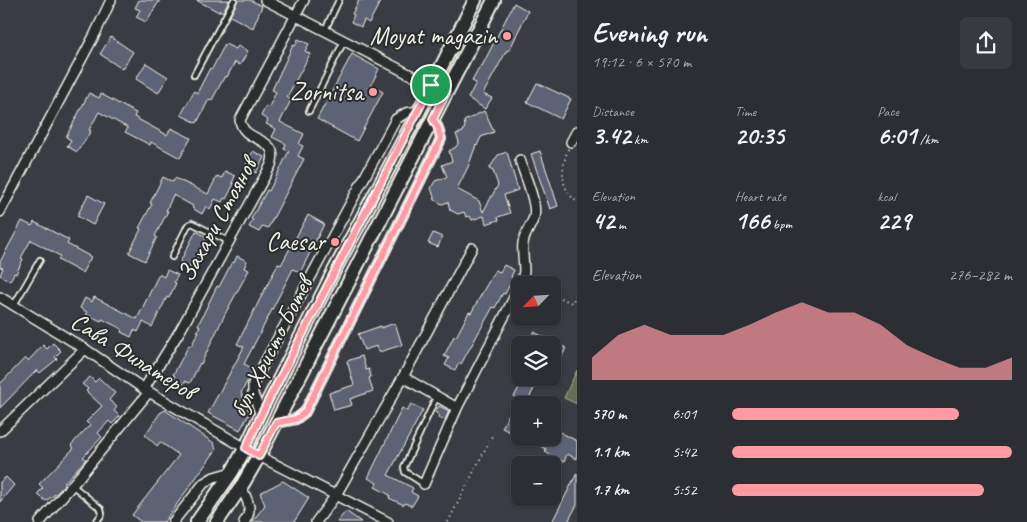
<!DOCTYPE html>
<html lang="en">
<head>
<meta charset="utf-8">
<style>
	body { margin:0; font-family:Caveat,sans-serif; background:#373a3e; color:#f1f3f6; height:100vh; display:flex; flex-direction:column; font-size:19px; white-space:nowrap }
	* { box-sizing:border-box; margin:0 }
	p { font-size:16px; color:#a6a8ac }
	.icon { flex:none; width:28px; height:28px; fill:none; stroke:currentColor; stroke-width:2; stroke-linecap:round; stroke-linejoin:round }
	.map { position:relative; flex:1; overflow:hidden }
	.panel { display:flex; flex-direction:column; background:#2b2e32; width:450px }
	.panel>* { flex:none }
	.needle { width:32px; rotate:245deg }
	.fabs { position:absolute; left:511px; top:276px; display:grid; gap:10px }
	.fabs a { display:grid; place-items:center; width:50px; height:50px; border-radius:8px; background:#2b2e32; box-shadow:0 1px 4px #0004,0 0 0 1px #474a4d; font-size:25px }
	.pin { position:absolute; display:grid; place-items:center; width:42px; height:42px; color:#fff; margin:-21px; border:2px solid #fff; border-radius:50%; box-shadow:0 1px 5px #0007 }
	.round { display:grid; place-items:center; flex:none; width:52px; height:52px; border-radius:8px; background:#373a3e }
	.headline { display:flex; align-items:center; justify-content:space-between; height:85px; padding:0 15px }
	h1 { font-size:28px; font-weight:700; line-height:38px }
	.stats { display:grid; grid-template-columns:repeat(3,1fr); gap:8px; height:85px; padding:5px 15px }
	.stats div { display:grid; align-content:center }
	.stats b { font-size:25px; font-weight:700 }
	.stats small { font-size:14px; font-weight:400 }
	.stats p { font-size:14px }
	.chart { height:140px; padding:10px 15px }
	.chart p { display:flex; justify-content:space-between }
	.chart svg { width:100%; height:90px; margin-top:5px; fill:#ff9aa2; opacity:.7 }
	ul { padding:0 15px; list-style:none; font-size:16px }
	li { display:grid; grid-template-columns:80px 60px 1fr; align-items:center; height:38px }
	li i { height:12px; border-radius:6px; background:#ff9aa2 }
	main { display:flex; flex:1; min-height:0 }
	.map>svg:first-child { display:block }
</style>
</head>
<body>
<main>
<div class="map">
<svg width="577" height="522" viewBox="0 0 577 522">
	<rect width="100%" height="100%" fill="#393d43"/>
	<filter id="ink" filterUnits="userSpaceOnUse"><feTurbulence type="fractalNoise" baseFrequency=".02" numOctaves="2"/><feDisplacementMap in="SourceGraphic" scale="10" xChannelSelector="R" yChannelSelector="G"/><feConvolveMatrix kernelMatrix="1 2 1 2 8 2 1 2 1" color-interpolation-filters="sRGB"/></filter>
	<g filter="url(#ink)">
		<!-- green -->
		<path fill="#666d53" stroke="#adaf9e" d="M577,370V404L564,398Z"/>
		<!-- building -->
		<g fill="#5d6374" stroke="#f4f1e8">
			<path d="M139,0H160L146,22L136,17L140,10L135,8Z"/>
			<path d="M196,0H229L223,12L220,10L219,12Z"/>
			<path d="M238,0H250L262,6L253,28L230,16Z"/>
			<path d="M359,0H381L369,23L364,20L361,27L351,22L354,15L352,14Z"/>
			<path d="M514,3L528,11L509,51L507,50L483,94L492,98L485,109L468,98L476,83L472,81L481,65L482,66Z"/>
			<path d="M111,37L133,52L122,69L100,54Z"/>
			<path d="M298,39L309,44L305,51L310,54L287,97L291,100L280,122L304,134L299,144L303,146L298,156L304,159L268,228L263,226L259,232L249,227L253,220L251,219L267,190L269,191L289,151L284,149L286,144L272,137L276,129L266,124L268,120L261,116L266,106L269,107L276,92L272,90L293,45L295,46Z"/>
			<path d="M225,44L236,49L238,46L248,51L240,65L235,62L227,77L225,76L212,100L209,99L197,123L181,115L194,91L197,93L210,68L212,69Z"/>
			<path d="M352,54L379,69L371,85L383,92L357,141L317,119Z"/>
			<path d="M146,63L168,77L158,93L136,79Z"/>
			<path d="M537,83L571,99L561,119L527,102Z"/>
			<path d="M89,93L99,98L101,94L136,113L134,117L167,135L171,128L191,138L180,158L151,142L150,145L125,132L128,128L99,112L89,130L91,131L77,152L67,146L71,140L66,137Z"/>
			<path d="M484,111L494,132L481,137L477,146L476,145L468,167L457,189L479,201L483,212L498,185L493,171L489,169L498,155L507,152L518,190L504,195L510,213L498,217L499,220L486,224L484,216L472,220L470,216L466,217L464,212L458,214L450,210L448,202L442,204L435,200L431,188L435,181L447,177L442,165L452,161L449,151L456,147L459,142L456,134L463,132L465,126L464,121Z"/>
			<path d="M253,151L264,157L256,173L245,167Z"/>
			<path d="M540,151L558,206L550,209L531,154Z"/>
			<path d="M225,171L235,176L232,183L234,184L226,199L224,198L222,202L215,199L210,209L206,206L202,214L192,208L193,206L173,195L166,211H168L155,236L157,237L145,261L129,253L141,229L139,228L152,204L150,203L163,177L173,182L175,178L208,194L217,176L222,178Z"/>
			<path d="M88,195L104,204L93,225L77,216Z"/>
			<path d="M308,215L324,224L300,273L293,269L244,364L254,369L241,393L250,413L240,430L208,413L244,347L237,344L278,264L281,265Z"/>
			<path d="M22,221L32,226L34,222L40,225L69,240L67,244L91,257L82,273L58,260L60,256L31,240L21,258L23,259L16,274L14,273L10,281L0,275L3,268L0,267V262Z"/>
			<path d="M196,231L207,237L192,268L180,262Z"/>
			<path d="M433,233L442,237L438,247L428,243Z"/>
			<path d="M237,256L247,261L244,268L249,270L225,314L201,364L200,363L190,383L185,381L181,388L171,382L175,376L173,375L189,345L191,346L199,331H197L200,326L198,325L217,286L219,287L232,262L234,263Z"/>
			<path d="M504,265L514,270L511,277L513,278L505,294L503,293L495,308L493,307L461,364L459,363L455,370L445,365L449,358L444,356L454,336L456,337L469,312L471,313L495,270L500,272Z"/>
			<path d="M167,270L178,275L174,282L176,283L169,298L167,297L152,327L143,322L138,332L134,330L131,337L121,332L122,329L102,319L101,321L86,314L87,312L80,308L85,298L92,302L94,297L137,319L159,274L164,277Z"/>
			<path d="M395,323L402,345L379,352L377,346L364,350L358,334L381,326V328Z"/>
			<path d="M534,332L566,348L558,364L552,362V345H528Z"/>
			<path d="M53,343L61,351L55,357L57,359L40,373L37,370L0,408V384L25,358L28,361L43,345L47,349Z"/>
			<path d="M362,356L366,370L369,369L371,377L369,378L373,391L350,399L352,405L334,410L329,393L354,385L347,361Z"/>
			<path d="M90,377L95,382L99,378L115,393L109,400L117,407L114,411L120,416L112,424L109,421L98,433L102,437L83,457L86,459L63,484L64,485L58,492L46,501L37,494L43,488L39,484L74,448L71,445L90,425L86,422L102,406L86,391L88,389L82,384Z"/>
			<path d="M524,378H539L527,403L520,400V437L502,428L517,398L514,397Z"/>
			<path d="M411,404L423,410L388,475L413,488L411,492L418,496L412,506L405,503L404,505L389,498L390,495L375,487L377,483L368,478L402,408L407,411Z"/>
			<path d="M439,406L449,411L445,420L438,417L439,415L435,412Z"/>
			<path d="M165,410L214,443L216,450L164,522H141L132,515L179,455L160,442L157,446L145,435L160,413Z"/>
			<path d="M552,428L577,441V459L567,454L564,462L545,452L546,449L524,438H552Z"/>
			<path d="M577,473V505L572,514L568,522H552Z"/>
			<path d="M6,477L14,485L0,502V482Z"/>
			<path d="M283,481L309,498L294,522H252L265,505L260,493Z"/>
			<path d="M346,511L361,522H337Z"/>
		</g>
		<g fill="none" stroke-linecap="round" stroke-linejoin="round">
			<defs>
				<g id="service">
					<path d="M325,30L339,0"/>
					<path d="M194,75L234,0"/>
					<path d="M309,111L344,41"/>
					<path d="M172,257L188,225L192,223L228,241"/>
					<path d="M14,305L40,260"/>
					<path d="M424,484L405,472L404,467L437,396"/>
					<path d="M72,485L101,509L102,514L96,522"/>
				</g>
				<g id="minor">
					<path d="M265,0L446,93"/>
					<path d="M571,142L577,131"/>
					<path d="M520,160C524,174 538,204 534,217C531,226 525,233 523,243C521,257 528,271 520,285"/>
					<path d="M0,212L95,34L111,0"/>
					<path d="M0,297L85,349L144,389L259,456L388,522"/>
					<path d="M403,377L457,408"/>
					<path d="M144,389L181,329L271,165C281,135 243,144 240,120L304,0"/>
					<path d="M261,415L253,394V384L396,119L406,113L419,111"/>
					<path d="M276,423L296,419L305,412L441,139L438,128L433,119"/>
					<path d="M0,431L85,349"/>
					<path d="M424,484L457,408L520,286"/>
					<path d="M241,487C247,499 254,510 244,522"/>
					<path d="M40,522L80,476L149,392"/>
					<path d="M173,522L204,483L214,477L232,472"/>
					<path d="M316,522L336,495L403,377L472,248"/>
				</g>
				<g id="secondary">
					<path d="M197,522L232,472L246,447L261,415L333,273L419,111L475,0"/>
					<path d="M217,522L241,487L259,456L494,0"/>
				</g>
			</defs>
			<!-- service casing -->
			<use href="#service" stroke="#f4f1e8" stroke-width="8"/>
			<!-- minor casing -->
			<use href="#minor" stroke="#f4f1e8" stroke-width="12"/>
			<!-- secondary casing -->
			<use href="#secondary" stroke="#f4f1e8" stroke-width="16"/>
			<!-- path -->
			<g stroke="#f4f1e8" stroke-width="2" stroke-dasharray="1 4" stroke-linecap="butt">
				<path d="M568,149C561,169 559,188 577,202"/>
				<path d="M532,276L537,278L540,285"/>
				<path d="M552,294L572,303L577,293"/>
				<path d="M448,522L492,436"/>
			</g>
			<!-- service -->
			<use href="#service" stroke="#2a2d2e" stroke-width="4.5"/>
			<!-- minor -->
			<use href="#minor" stroke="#2a2d2e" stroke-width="9"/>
			<!-- secondary -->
			<use href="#secondary" stroke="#2a2d2e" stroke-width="12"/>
		</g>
	</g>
	<g fill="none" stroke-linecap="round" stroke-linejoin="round" filter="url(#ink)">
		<defs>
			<path id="route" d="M431,85L446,93L433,119L438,128L441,139L305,412L296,419L276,423L259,456L246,448L261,415Z"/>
		</defs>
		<!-- route casing -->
		<use href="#route" stroke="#fff" stroke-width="10"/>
		<!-- route -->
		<use href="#route" stroke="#ff9aa2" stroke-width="6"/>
	</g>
	<!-- markers -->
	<g fill="#ff9aa2" stroke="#2a2d2e" stroke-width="2">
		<circle cx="507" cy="36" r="5"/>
		<circle cx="373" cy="92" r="5"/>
		<circle cx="335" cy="242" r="5"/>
	</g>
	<g text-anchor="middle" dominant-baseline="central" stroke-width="4" stroke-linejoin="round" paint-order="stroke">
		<!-- poi labels -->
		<g font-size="25" fill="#f4f1e8" stroke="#2a2d2e" text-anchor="end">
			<text x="497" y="36">Moyat magazin</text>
			<text x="363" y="92">Zornitsa</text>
			<text x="325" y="242">Caesar</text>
		</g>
		<!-- street labels -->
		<g font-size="25" fill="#f4f1e8" stroke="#2a2d2e">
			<text transform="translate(217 220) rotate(-61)">Захари Стоянов</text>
			<text transform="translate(271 347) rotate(-63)">бул. Христо Ботев</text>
			<text transform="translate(133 356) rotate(32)">Сава Филатеров</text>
		</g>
	</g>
</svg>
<div class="fabs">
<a><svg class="needle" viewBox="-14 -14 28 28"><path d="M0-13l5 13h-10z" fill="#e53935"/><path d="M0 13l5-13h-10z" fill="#a6a8ac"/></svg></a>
<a><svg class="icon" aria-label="layers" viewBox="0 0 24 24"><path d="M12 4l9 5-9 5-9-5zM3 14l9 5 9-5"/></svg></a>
<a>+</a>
<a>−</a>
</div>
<div class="pin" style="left:431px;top:85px;background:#1e9e55"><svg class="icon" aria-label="arrive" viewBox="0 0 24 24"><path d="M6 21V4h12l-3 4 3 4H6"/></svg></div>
</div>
<section class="panel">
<div class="headline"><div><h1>Evening run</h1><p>19:12 · 6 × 570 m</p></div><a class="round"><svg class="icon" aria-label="share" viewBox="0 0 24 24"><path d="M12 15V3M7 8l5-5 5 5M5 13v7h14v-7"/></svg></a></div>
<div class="stats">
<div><p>Distance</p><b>3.42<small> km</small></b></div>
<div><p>Time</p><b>20:35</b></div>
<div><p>Pace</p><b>6:01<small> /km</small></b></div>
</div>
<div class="stats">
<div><p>Elevation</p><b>42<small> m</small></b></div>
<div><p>Heart rate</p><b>166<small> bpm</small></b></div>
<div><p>kcal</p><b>229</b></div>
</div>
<div class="chart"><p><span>Elevation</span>276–282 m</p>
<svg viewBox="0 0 160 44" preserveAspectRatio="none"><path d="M0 44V33L10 22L20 17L30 22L40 22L50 22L60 17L70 11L80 6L90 11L100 11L110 17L120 27L130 33L140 38L150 38L160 33V44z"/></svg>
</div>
<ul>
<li><b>570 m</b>6:01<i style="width:81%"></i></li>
<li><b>1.1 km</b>5:42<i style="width:100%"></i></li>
<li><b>1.7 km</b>5:52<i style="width:90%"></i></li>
</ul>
</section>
</main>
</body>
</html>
